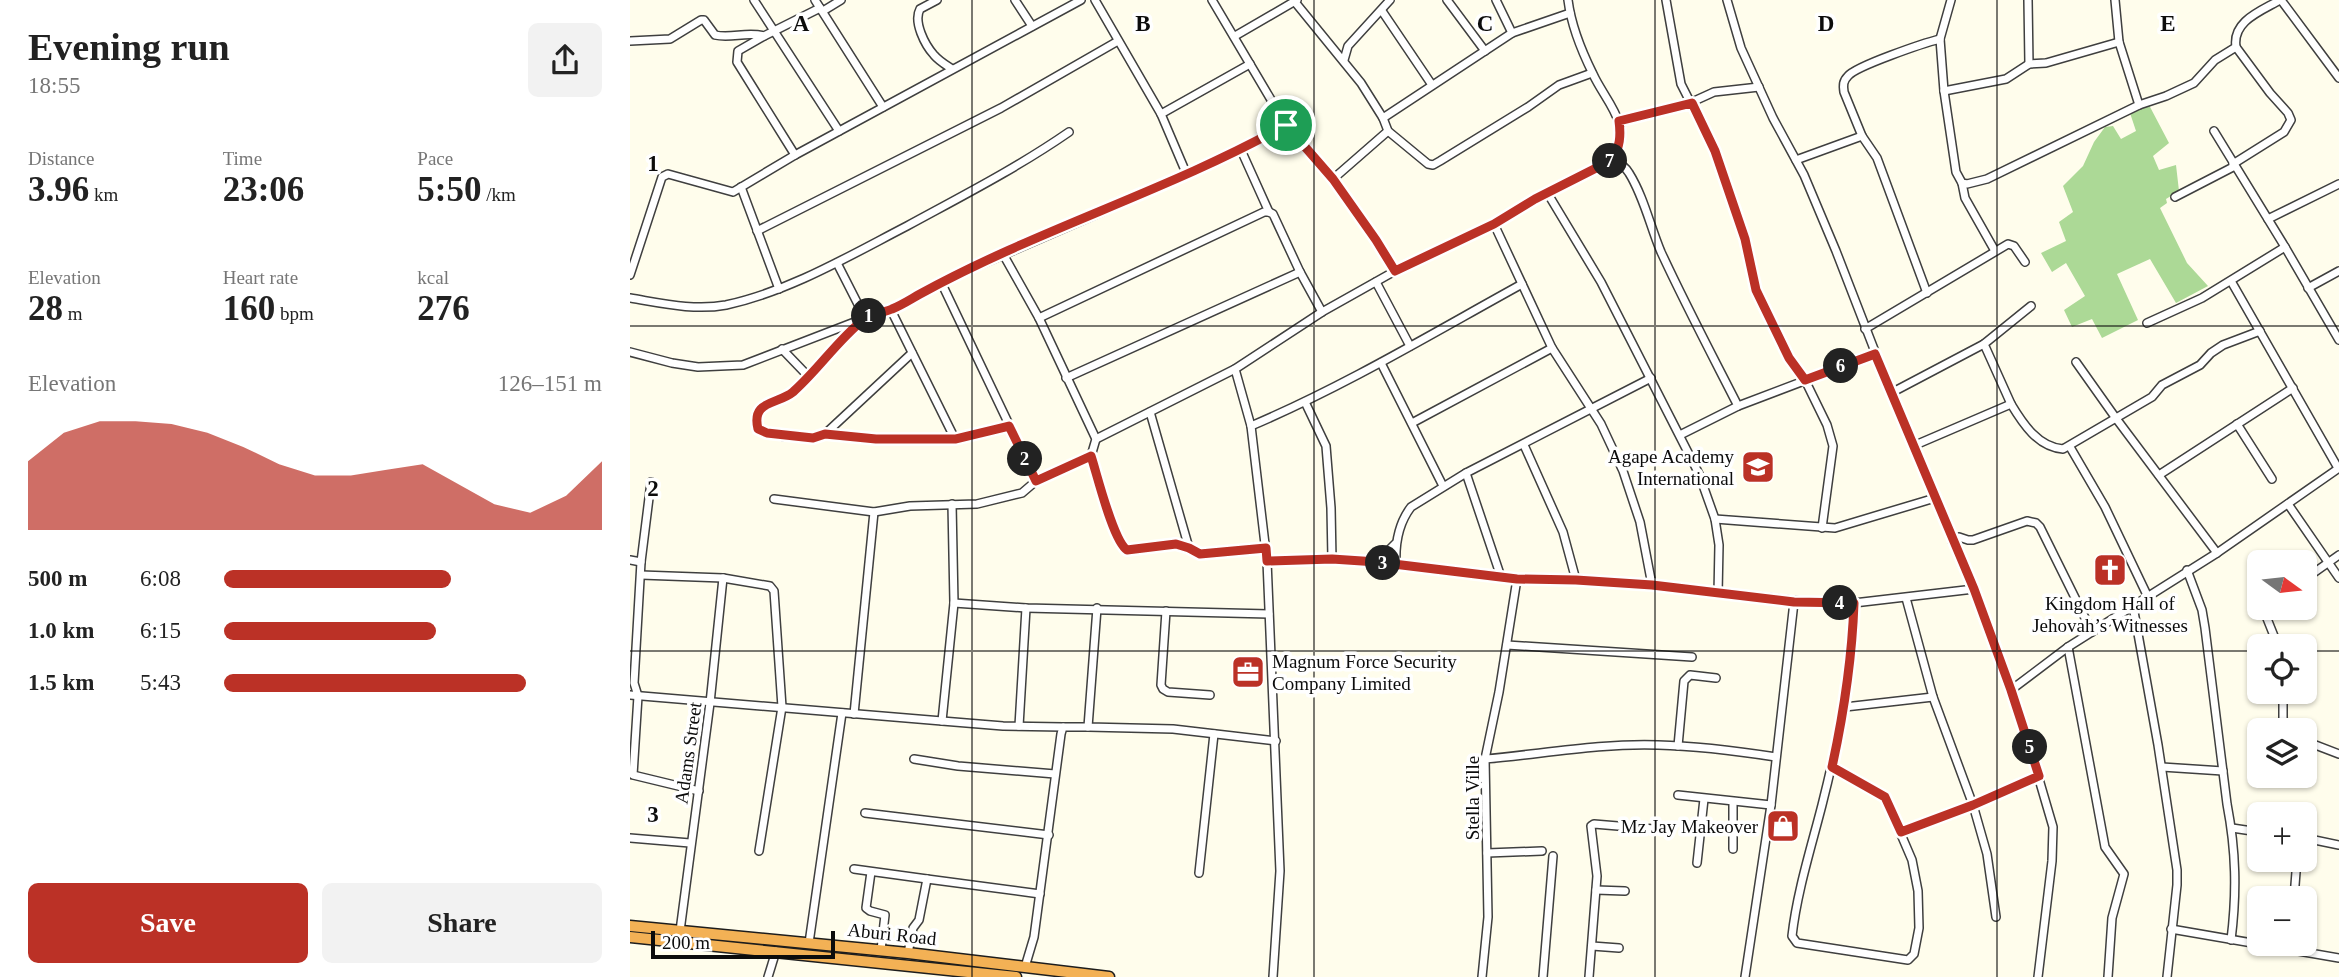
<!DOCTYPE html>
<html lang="en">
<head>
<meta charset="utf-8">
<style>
	body { margin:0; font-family:"Times New Roman",serif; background:#f2f2f2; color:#222; height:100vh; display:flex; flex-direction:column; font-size:26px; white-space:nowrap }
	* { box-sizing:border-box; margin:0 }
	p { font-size:23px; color:#767676 }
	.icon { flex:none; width:38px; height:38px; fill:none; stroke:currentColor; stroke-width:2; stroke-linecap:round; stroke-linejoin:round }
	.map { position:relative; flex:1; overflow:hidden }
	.panel { display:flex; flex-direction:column; background:#fff; width:630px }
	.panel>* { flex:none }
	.needle { width:46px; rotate:105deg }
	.fabs { position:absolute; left:1617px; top:550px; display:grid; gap:14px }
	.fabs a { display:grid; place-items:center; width:70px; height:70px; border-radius:10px; background:#fff; box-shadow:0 2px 5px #0004; font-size:35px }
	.scale { position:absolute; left:21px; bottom:18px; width:184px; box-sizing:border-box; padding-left:7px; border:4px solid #0c0c0c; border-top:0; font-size:19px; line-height:24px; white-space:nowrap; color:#0c0c0c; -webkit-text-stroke:5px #fff; paint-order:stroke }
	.pin { position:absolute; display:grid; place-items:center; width:60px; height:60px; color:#fff; margin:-30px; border:4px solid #fff; border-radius:50%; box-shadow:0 2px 7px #0007 }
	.km { position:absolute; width:35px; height:35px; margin:-18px; border-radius:50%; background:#222; color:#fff; font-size:19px; line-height:35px; text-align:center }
	.round { display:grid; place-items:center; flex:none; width:74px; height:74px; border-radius:10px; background:#f2f2f2 }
	.summary { display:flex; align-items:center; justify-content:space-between; height:119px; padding:0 28px }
	h1 { font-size:38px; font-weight:700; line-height:52px }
	.figures { display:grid; grid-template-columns:repeat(3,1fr); gap:10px; height:119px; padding:7px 28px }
	.figures div { display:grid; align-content:center }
	.figures b { font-size:35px; font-weight:700 }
	.figures small { font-size:19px; font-weight:400 }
	.figures p { font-size:19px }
	.chart { height:196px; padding:14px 28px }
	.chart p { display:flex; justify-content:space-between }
	.chart svg { width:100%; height:126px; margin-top:7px; fill:#bb3126; opacity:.7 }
	.action { display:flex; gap:14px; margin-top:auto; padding:14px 28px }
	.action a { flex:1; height:80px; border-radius:10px; background:#bb3126; color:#fff; font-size:28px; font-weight:700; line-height:80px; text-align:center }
	.action a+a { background:#f2f2f2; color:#222 }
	ul { padding:0 28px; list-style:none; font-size:23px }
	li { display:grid; grid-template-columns:112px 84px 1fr; align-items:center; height:52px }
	li i { height:18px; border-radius:9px; background:#bb3126 }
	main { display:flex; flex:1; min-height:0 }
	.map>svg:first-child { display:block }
</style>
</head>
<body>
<main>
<section class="panel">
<div class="summary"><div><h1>Evening run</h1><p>18:55</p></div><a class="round"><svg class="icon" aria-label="share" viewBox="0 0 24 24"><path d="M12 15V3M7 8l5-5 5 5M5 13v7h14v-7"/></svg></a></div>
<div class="figures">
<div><p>Distance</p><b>3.96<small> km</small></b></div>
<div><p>Time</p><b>23:06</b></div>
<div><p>Pace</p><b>5:50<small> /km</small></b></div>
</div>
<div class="figures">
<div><p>Elevation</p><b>28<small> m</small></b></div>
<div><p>Heart rate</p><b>160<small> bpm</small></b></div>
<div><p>kcal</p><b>276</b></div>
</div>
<div class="chart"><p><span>Elevation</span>126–151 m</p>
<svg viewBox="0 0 160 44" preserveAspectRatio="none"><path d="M0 44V20L10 10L20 6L30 6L40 7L50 10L60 15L70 21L80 25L90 25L100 23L110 21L120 28L130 35L140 38L150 32L160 20V44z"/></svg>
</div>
<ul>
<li><b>500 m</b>6:08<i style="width:60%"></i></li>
<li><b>1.0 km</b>6:15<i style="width:56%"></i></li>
<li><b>1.5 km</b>5:43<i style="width:80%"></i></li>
</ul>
<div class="action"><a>Save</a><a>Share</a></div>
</section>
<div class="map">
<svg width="1709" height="977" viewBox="0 0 1709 977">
	<rect width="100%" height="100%" fill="#fffdec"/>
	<!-- forest -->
	<path fill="#acd996" d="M1519,105L1539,143L1523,156L1529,170L1546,165L1549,191L1536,199L1537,203L1530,208L1557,263L1578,286L1546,303L1520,259L1487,274L1508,320L1472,338L1462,319L1442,327L1434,310L1455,296L1436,263L1422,272L1411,253L1436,241L1429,222L1443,212L1433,186L1453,166L1464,142L1475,127L1483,126L1491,139L1506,131L1500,113Z"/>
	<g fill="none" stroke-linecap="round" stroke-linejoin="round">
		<defs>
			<g id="minor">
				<path d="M124,0L209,131"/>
				<path d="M185,0L253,107"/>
				<path d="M307,0L290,9C283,22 295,45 304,55C309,61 316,65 322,69"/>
				<path d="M385,0L402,26"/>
				<path d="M465,0L531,114L557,175"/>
				<path d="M582,0L656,125L703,179L746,240L765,271"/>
				<path d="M817,0L855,51"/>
				<path d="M866,0L882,33"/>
				<path d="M1036,0L1051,84L1085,151L1115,239L1126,290L1159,358L1175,380L1197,425L1203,446L1192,528"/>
				<path d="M1097,0L1111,48L1143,118L1174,175L1206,251L1261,393L1344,589L1396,735L1423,827L1422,861L1408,977"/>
				<path d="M1321,0L1310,39L1314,91L1326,172L1332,183L1337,184L1357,179L1509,105L1489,42L1485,0"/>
				<path d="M1398,0L1399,64"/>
				<path d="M1651,0L1709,78"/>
				<path d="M665,2L731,83L753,118L758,131L798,164L803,165L810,161L898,107L929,85L962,73"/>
				<path d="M193,11L211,0"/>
				<path d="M752,11L802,85"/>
				<path d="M134,36L108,51L107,62L165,155"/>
				<path d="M605,36L667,0"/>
				<path d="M0,41L40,39L71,20H74L85,35C101,39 117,31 134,36L190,8"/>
				<path d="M714,60L718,46L760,0"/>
				<path d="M1314,91L1376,79L1399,64L1416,63L1489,42"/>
				<path d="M1509,105L1536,96L1564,83L1585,60L1606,47C1602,21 1631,11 1650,0"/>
				<path d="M531,114L620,64"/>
				<path d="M753,118L882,33L940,13"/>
				<path d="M989,121L1062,102L1084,92L1129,87"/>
				<path d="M1584,131L1655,247L1709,340"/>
				<path d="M1232,136L1247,158L1297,293"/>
				<path d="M611,150L639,212L643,214L670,272L692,312"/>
				<path d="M982,160C990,163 995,166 999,173C1014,197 1020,226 1031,252C1055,304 1082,355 1108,406"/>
				<path d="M1166,160L1232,136L1214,92C1213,85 1213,81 1218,76C1226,66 1294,43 1310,39"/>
				<path d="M1603,164L1654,132L1661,120L1658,113L1640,93L1606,47"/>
				<path d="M703,179L758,131"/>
				<path d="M1332,183L1335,198L1365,251"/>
				<path d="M111,187L149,289"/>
				<path d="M918,194L971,282L1069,474L1085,519L1089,545L1088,594"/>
				<path d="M1545,197L1605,166"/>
				<path d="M1638,219L1709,184"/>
				<path d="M864,224L922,348L971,424L993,471L1010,522L1022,585"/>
				<path d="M127,231L371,108L488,41"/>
				<path d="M207,263L235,318L162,393L132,407L127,416L128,429C141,438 180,439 195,434L282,353"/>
				<path d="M0,275L32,177L38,174L103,192L165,155L451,0"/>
				<path d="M1601,281L1708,468"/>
				<path d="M311,282L406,481"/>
				<path d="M746,282L780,346"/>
				<path d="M1678,288L1709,271"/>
				<path d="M0,298C31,303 64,311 96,305C160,291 219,256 277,226C332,196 387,168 439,132"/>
				<path d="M261,310L325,439"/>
				<path d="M409,318L634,212H639"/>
				<path d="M1517,323L1572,298L1655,247"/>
				<path d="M1235,329L1378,244L1384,246L1395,262"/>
				<path d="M152,349L178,376"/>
				<path d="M0,352L42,363L68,367L113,365L235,318L261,310L311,282L557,175L611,150L656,125"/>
				<path d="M1446,362L1485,417L1587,553"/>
				<path d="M751,363L813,486"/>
				<path d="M605,369L621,426L637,561L650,871L643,977"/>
				<path d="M436,378L670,272"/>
				<path d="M1261,393L1354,344"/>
				<path d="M675,402L696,446L701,508L702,559"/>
				<path d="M1381,404L1354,344L1401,306"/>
				<path d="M520,412L559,548"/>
				<path d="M782,423L922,348"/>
				<path d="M1607,424L1642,479"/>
				<path d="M621,426C715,386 803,333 892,284"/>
				<path d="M195,434L220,438L325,439L379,426"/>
				<path d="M1050,435L1108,406L1245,354"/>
				<path d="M466,439L605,369L692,312L765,271L864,224L905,199L982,160C989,149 993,137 989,123C984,106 970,90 963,74C952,52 941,24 938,0"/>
				<path d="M894,445L933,532L946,580"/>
				<path d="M1283,446L1381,404C1393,424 1408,447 1433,449L1522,397L1532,385L1570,365L1581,353L1593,345L1630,331"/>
				<path d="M1440,447L1475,507L1517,595"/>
				<path d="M461,456C467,474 483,541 497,550L546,544L559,548L570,554L636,548"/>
				<path d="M1529,475L1663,388"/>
				<path d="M21,482L11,562L4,683L8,696L3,775L69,791"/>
				<path d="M144,499L244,512L280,506L347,504L392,493L406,481L461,456L466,439L409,318L373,254"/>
				<path d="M1658,504L1709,578"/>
				<path d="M1085,519L1205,528L1305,498"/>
				<path d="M1322,541L1329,537L1338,540H1343L1397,521L1406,523L1410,527L1462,632"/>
				<path d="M0,560L11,562"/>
				<path d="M637,561L702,559L747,562L887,579L946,580L1022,585L1188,603H1224L1344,589"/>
				<path d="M747,562L765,544"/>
				<path d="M766,564C765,543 768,524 781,507L836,473"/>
				<path d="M1557,570L1572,610L1575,628L1597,804C1606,851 1607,892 1601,940"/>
				<path d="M11,575L93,578L140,586L144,591L152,707L129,851"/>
				<path d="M871,577L836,473L1021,378"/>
				<path d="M1675,579L1709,555"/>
				<path d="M1276,598L1303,697L1343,805L1357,854L1366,917"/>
				<path d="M324,603L396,608L639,614"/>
				<path d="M1503,606L1528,745L1547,870V885L1537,977"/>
				<path d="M1635,607L1634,611L1648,646"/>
				<path d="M467,608L458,727L543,729L646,741"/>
				<path d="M536,611L531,685L533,689L538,692L580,695"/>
				<path d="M877,645L1062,657"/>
				<path d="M1438,647L1475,847L1494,874L1482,918L1478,977"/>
				<path d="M1381,690L1438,647L1587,553L1709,468"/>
				<path d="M0,695L312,721L324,603L322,504"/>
				<path d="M1653,695V718L1656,730"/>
				<path d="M1215,707L1303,697"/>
				<path d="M224,714L244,512"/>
				<path d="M312,721L373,726L433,727"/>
				<path d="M389,726L396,608"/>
				<path d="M1675,741L1709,754"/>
				<path d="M1048,746L1054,681L1060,675L1086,678"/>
				<path d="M284,759L328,766L425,774"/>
				<path d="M855,759C912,754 971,743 1028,745C1068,746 1107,751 1146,757"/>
				<path d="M1202,767L1255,797L1282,860L1288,891L1289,928L1284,954L1278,960L1167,943L1162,936C1167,892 1181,848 1192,805C1209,738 1222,672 1224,603"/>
				<path d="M1532,767L1593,771"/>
				<path d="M1048,795L1141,805"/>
				<path d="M235,813L419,835"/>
				<path d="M1602,828L1629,832"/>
				<path d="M1271,832L1343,805L1409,776"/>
				<path d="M0,838L60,843"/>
				<path d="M1675,838L1709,845"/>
				<path d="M1103,849V802"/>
				<path d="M857,853L912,851"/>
				<path d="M1067,863L1074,799"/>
				<path d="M224,869L297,879"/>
				<path d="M241,872L236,908L240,911L255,915L251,950"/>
				<path d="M569,873L584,734"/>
				<path d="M966,890L995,891"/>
				<path d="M1664,898L1667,859"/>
				<path d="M1541,929L1709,958"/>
				<path d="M50,931L80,703L93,578"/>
				<path d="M179,943L212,713"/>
				<path d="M962,946L989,948"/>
				<path d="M278,953L283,928L289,920L297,879L410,894"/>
				<path d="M395,967L404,937L431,734L433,727H458"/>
				<path d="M138,977L146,951"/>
				<path d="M852,977L858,917L855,759L869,692L887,579"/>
				<path d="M913,977L923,856"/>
				<path d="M959,977L967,876L961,826L964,824L1036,830"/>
				<path d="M1115,977L1141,805L1164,602"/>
			</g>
			<g id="highway">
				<path d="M0,926L278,953L479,977"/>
				<path d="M0,937L386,977"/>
			</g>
		</defs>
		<!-- minor casing -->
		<use href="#minor" stroke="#3f3f3f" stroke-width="10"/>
		<!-- highway casing -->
		<use href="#highway" stroke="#1d1d1d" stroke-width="13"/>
		<!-- minor -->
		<use href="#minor" stroke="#fff" stroke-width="7"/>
		<!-- highway -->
		<use href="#highway" stroke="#f3b155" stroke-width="10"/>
	</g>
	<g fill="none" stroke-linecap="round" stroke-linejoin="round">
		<defs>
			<path id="route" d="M1062,103L1085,151L1115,239L1126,290L1159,358L1175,380L1245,354L1344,589L1381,690L1409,776L1343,805L1271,832L1255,797L1202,767C1214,712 1222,659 1224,603L1164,602L1022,585L946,580L887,579L747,562L702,559L637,561L636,548L570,554L559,548L546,544L497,550C483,541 467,474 461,456L406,481L379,426L325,439H246L195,434L183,438L137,433L128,429C121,400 147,405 163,392C188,370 207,341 233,320C240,313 253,313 262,309C272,305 281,299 290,294C408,229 538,191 656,125L703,179L746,240L765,271L864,224L905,199L982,160C990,147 991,136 989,121Z"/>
		</defs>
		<!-- route casing -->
		<use href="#route" stroke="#fff" stroke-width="14"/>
		<!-- route -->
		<use href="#route" stroke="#bb3126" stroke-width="9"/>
	</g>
	<!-- grid -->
	<path fill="none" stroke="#0c0c0c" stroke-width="2" stroke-opacity="0.55" d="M342,0V977M684,0V977M1025,0V977M1367,0V977M0,326H1709M0,651H1629M1675,651H1709"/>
	<!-- icons -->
	<defs>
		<symbol id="school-square" viewBox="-11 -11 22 22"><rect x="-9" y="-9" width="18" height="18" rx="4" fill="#bb3126" stroke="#fff"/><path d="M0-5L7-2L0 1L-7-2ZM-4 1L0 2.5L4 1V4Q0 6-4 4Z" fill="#fff"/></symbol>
		<symbol id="church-square" viewBox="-11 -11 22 22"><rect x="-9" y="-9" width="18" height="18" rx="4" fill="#bb3126" stroke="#fff"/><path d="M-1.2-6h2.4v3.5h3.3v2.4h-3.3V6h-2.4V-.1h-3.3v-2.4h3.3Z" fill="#fff"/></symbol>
		<symbol id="office-square" viewBox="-11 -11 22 22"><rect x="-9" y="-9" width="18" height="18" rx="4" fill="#bb3126" stroke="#fff"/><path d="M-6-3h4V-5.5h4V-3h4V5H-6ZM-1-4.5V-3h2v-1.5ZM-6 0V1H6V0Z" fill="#fff"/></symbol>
		<symbol id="shop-square" viewBox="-11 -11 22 22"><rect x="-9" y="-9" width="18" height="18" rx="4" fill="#bb3126" stroke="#fff"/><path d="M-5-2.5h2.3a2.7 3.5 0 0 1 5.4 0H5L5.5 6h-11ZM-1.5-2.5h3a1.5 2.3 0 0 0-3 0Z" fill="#fff"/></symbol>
	</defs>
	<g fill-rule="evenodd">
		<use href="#school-square" x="1109" y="448" width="38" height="38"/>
		<use href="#church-square" x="1461" y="551" width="38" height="38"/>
		<use href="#office-square" x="599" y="653" width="38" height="38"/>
		<use href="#shop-square" x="1134" y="807" width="38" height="38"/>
	</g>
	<g text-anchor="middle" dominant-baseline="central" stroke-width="7" stroke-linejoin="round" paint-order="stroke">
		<!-- poi labels -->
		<g font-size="19" fill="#0c0c0c" stroke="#fff" text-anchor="end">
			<text x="1104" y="456">Agape Academy<tspan x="1104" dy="22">International</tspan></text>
			<text x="1480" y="603" text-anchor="middle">Kingdom Hall of<tspan x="1480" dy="22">Jehovah’s Witnesses</tspan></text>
			<text x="642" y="661" text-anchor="start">Magnum Force Security<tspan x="642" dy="22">Company Limited</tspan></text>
			<text x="1128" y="826">Mz Jay Makeover</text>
		</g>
		<!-- street labels -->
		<g font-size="19" fill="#0c0c0c" stroke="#fff">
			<text transform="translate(58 753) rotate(-82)">Adams Street</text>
			<text transform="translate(842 798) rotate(-90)">Stella Ville</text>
			<text transform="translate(262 934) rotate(6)">Aburi Road</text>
		</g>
	</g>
	<g font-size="23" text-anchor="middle" font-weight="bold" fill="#0c0c0c" stroke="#fff" stroke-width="7" stroke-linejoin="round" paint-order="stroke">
		<text x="171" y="31">A</text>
		<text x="513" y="31">B</text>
		<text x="855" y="31">C</text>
		<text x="1196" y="31">D</text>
		<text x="1538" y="31">E</text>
		<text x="23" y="171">1</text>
		<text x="23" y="496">2</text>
		<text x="23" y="822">3</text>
	</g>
</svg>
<div class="fabs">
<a><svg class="needle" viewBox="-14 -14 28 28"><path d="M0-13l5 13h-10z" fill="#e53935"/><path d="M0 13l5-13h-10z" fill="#767676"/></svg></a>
<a><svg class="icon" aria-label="locate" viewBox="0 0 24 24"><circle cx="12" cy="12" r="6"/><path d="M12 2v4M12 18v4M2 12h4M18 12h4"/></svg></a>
<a><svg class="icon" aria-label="layers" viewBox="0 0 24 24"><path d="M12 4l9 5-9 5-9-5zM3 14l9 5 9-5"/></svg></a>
<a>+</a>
<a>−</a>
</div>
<div class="scale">200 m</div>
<div class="pin" style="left:656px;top:125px;background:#1e9e55"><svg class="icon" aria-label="arrive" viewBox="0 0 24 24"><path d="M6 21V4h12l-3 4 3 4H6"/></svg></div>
<b class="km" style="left:239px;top:316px">1</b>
<b class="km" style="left:395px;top:459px">2</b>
<b class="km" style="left:753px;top:563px">3</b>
<b class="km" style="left:1210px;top:603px">4</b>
<b class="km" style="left:1400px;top:747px">5</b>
<b class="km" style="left:1211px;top:366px">6</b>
<b class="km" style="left:980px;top:161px">7</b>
</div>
</main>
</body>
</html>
